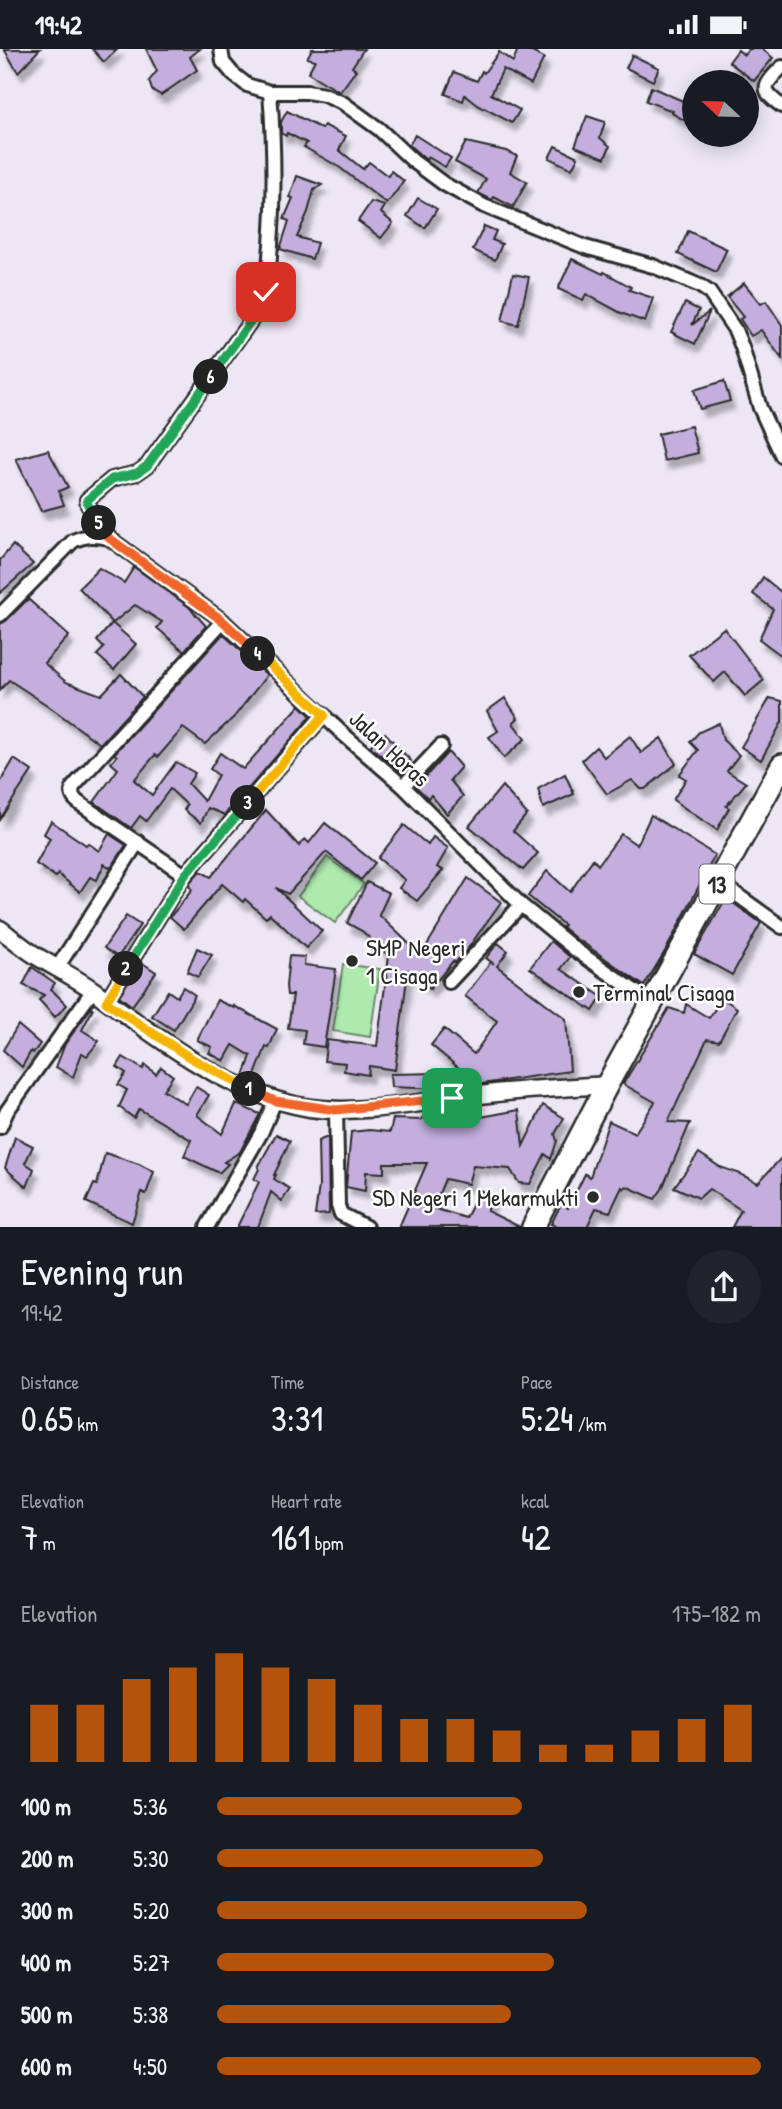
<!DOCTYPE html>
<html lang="en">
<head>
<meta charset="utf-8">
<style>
	body { margin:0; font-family:"Patrick Hand",sans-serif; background:#20242c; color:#f1f3f6; height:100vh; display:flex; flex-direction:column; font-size:26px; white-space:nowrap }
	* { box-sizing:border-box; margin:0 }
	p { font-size:23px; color:#9ea1a6 }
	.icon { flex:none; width:38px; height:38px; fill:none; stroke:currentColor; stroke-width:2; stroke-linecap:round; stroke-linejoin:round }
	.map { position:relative; height:1178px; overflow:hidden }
	.sheet { display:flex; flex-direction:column; background:#171b24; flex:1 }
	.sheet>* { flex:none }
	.needle { width:46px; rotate:292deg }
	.tools { position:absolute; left:682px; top:21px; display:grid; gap:14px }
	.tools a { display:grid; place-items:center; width:77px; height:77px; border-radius:50%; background:#171b24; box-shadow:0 4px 18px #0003; font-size:35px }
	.pin { position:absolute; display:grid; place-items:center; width:60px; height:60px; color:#fff; margin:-30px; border-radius:14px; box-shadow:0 4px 10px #0006 }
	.km { position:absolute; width:35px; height:35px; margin:-18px; border-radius:50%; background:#222; color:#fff; font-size:19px; line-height:35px; text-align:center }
	.round { display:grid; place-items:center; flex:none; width:74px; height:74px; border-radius:37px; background:#20242c }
	.overview { display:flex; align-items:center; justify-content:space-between; height:119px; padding:0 21px }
	h1 { font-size:38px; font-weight:600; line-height:52px }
	.figures { display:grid; grid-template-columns:repeat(3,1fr); gap:10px; height:119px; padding:7px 21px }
	.figures div { display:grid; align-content:center }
	.figures b { font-size:35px; font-weight:600 }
	.figures small { font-size:19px; font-weight:400 }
	.figures p { font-size:19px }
	.chart { height:196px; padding:14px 21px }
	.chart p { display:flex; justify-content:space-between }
	.chart svg { width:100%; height:126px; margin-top:7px; stroke:#b45309; stroke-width:6 }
	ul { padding:0 21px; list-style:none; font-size:23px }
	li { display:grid; grid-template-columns:112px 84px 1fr; align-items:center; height:52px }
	li i { height:18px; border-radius:9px; background:#b45309 }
	.status { display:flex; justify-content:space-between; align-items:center; height:49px; padding:0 35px; background:#171b24; direction:ltr }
	.status svg { height:19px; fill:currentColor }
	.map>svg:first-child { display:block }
</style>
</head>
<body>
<div class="status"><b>19:42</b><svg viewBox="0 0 49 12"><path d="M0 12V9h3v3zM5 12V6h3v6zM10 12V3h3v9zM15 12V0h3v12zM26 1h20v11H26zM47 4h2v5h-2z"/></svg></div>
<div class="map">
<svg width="782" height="1178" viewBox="0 0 782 1178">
	<defs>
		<filter id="shadow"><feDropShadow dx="4.5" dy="8" stdDeviation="2" flood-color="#0004"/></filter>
	</defs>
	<rect width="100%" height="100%" fill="#ede7f5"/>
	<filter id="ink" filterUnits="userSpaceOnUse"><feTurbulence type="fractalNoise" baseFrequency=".0143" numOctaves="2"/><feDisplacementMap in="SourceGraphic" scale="14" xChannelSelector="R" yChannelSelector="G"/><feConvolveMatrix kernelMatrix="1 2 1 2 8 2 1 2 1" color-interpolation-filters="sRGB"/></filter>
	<g filter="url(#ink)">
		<!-- green -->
		<g fill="#aee9ae" stroke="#6c8a6c" stroke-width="2">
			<path d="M327,808L364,835L335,874L298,847Z"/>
			<path d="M343,915L380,920L370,988L333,982Z"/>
		</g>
		<!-- building -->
		<g fill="#c3aede" stroke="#2b2b2b" stroke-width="2" filter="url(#shadow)">
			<path d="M4,0H40L18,23Z"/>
			<path d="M92,0H118L104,13Z"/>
			<path d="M146,0H200L190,8L197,21L161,46L152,41L149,32L157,22Z"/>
			<path d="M312,0H364L352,18L356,21L340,43L308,24L315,11L307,9Z"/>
			<path d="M518,0H526L544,9L531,35L503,20L491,45L520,61L512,74L484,59L483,60L465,46L463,52L445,45L454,23L477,32L482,22L484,24L499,3L513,13Z"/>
			<path d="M749,0H762L773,9L754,32L729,13L738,1L744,6Z"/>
			<path d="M632,6L659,19L653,32L626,19Z"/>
			<path d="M651,38L692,56L684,71L672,64L673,62L646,52Z"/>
			<path d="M287,62L322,80L324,76L346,87L339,101L363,120L369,113L388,127L391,122L404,132L387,155L339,118L304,98L307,94L287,84L286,87L281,84V73Z"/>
			<path d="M587,67L605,73L600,89L610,97L605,109L575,97Z"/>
			<path d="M415,86L451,109L445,118L428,108L426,111L409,96Z"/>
			<path d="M466,93L506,102L517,107L510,123L527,133L513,158L494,148L492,151L478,144L486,130L455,113Z"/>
			<path d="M555,97L578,108L572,120L549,109Z"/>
			<path d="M297,127L322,136L314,141L308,163L297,188L317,194L312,210L280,200L289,172L284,170L293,149L290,148Z"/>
			<path d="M418,149L437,160L425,179L407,167Z"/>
			<path d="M371,153L385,157L381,164L393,174L381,189L358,172Z"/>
			<path d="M484,177L496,182L492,191L502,195L495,211L473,201Z"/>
			<path d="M688,182L727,200L716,223L678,205Z"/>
			<path d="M572,210L603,225L604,223L631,238L629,241L653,249L645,273L621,264L586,245L583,251L558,240Z"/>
			<path d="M513,225L529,228L518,276L502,272Z"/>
			<path d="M744,234L761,255L766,252L782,276V310L761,281L751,287L740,270L743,268L727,248Z"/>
			<path d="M685,254L699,261L692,276L710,262L695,295L671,283Z"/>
			<path d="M724,332L730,352L700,360L694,341Z"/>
			<path d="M691,377L698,404L664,412L658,385Z"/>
			<path d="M48,401L68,438L59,442L64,456L41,462L16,410Z"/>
			<path d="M13,496L33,515L0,544V511Z"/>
			<path d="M134,518L189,558L206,577L184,602L157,579L162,573L135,556L113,574L79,539L99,519L124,534Z"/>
			<path d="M763,528L781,543L782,540V607L759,590L773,560L753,545Z"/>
			<path d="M28,550L69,587L44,614L66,633L101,646L121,625L143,648L100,695L47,656L9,631L0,641V575L6,572Z"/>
			<path d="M112,574L136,595L114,621L97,606L104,599L97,592Z"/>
			<path d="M724,579L764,631L745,647L725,623L714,633L689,606Z"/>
			<path d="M223,585L267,626L234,668L205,695L183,679L158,708L155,706L134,731L152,746L176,713L195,724L188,735L204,752L218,726L210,720L220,704L243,720L300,656L311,667L242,747L239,745L225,766L208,759L201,774L184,761L187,756L170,740L146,772L140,767L131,779L94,753L118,720L111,714L117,707L114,705Z"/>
			<path d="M505,649L518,669L513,674L525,690L504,709L489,688L498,682L487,662Z"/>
			<path d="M770,649L782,652V673L761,711L741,698Z"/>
			<path d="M719,674L723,691L739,706L727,722L746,734L726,757L729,759L717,781L673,751L686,730L679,726L698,701L690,693L699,683Z"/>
			<path d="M385,684L411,712L400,722L370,697Z"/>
			<path d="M630,687L641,704L661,689L676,715L645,740H641L632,731L607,745L582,711L596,698L604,708Z"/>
			<path d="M448,703L461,718L450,731L463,747L447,765L431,746L428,749L416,738Z"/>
			<path d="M14,710L32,722L0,770V734Z"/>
			<path d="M565,725L574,745L543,759L538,740Z"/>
			<path d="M502,737L527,765L513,782L538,804L523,821L469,777Z"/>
			<path d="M266,761L299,797L305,790L309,794L325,774L375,814L361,831L326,803L288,845L276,839L322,882L306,899L270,865L266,869L245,850L243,853L222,835L184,880L170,868L192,841L189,837L192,831L200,822L211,828Z"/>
			<path d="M651,766L715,806L667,899L644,937L582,893L581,894L562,878L564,876L528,847L547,822L570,843L593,810L598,816L621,785L637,796Z"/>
			<path d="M51,772L86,796L88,794L99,802L109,785L126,796L111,819L104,815L97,831L90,828L80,843L58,825L56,828L36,815L50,789L44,785Z"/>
			<path d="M404,776L428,796L433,788L448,799L437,818L443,821L417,852L399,839L405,831L378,809Z"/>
			<path d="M468,829L501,853L466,902L455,914L453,912L430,940L408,922L395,1021L369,1017L368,1026L344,1022L345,1014L324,1012L327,991L377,997L389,907L362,882L347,874L367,833L389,844L379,866L421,906Z"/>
			<path d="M726,849L761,874L732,926L694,905Z"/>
			<path d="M126,867L140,876L118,908L104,899Z"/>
			<path d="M551,892L570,908L561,920L602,948L593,962L530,919Z"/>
			<path d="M498,894L508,902L497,917L566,970L570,1022L461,1038L442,1024H465L431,996L444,980L474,1005L497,972L465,947L491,913L494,915L486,909Z"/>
			<path d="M197,899L212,906L198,928L187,923Z"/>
			<path d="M289,907L305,908L304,916L336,920L324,998L303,995L305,981L288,979L293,946H287L286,937Z"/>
			<path d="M141,913L156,923L132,957L119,947Z"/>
			<path d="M32,918L55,934L51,940L67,956L55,968L39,951L44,946L23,936Z"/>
			<path d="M183,938L195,946L174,981L152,967L168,942L177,948Z"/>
			<path d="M722,949L737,959L719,992L707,990L668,1073L690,1074L662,1140L655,1150L626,1137L624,1140L622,1138L610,1163L596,1159L587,1178H557L551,1175L561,1155L568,1159L585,1125L590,1128L609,1072L635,1084L655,1053L623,1035L669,959L684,964L686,955L709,969Z"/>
			<path d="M217,951L234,959V957L277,980L269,999L266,998L253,1031L244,1027L251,1007L233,996L224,1012L209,1004L212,998L197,991Z"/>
			<path d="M91,959L93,960L82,981L99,992L87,1007L82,1004L73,1028L56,1018L65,995Z"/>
			<path d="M18,976L40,995L33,1004L31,1002L22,1018L3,1001Z"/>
			<path d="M123,1008L143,1020L145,1016L156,1025L161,1018L173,1027L163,1041L186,1055L196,1038L209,1046L197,1066L222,1085L236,1055L260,1065L240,1103L224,1113L228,1115L219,1124L184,1107L191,1091L139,1060L134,1069L119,1058L127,1041L118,1036L126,1024L117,1018Z"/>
			<path d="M439,1024L440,1040L391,1038L390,1025Z"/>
			<path d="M543,1056L564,1069L555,1085L557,1092L551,1110L545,1105L530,1135L519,1134L510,1120L473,1117L468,1135L445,1130L433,1159L466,1169L480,1141L493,1148L487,1162L520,1178H399L427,1114H384V1124L366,1123L365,1142L346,1138L351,1083L369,1081L390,1083L393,1070L421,1071L422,1069L436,1072L481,1068L519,1061L523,1097Z"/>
			<path d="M276,1085L290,1092L274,1126H276L274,1130L290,1140L282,1152L271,1143L258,1178H237L259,1133L254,1130L259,1120L258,1118Z"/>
			<path d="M15,1088L33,1097L25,1114L34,1120L27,1138L5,1119Z"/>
			<path d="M328,1088L329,1165L315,1166L319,1137L318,1092Z"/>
			<path d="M105,1104L139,1115L154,1123L146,1145L142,1143L132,1174L86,1153L94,1135L97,1136Z"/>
			<path d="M699,1104L720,1118L740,1125L758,1134L782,1108V1178H732L741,1161L709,1140L699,1149L674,1138Z"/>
		</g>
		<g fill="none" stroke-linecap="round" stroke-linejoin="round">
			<defs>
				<g id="street">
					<path d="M221,0L223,13L233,25L247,36L270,43H307L324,46L343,54L379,80L413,112L444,135L484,157L585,198L653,217L700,237L709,243L735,281L742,298L760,359L782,407"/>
					<path d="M782,18C764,36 759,41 782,57"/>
					<path d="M109,489L88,456L87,451L112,430L137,424L147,417L260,259C269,237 269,218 271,195C275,145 274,94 270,43"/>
					<path d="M0,566L73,492C86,486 95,486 109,489L223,572L342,684L403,737L521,856L577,902L652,954"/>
					<path d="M403,737L441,697"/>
					<path d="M185,826L79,754C73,749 71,746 73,738L223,572"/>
					<path d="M719,833L782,878"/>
					<path d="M57,919L138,793"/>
					<path d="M449,933L521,856"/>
					<path d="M106,952L185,826L324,666"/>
					<path d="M336,1061L338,1157L341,1165L366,1178"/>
					<path d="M0,1078L7,1062L93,941"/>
					<path d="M207,1178L261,1084L275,1052"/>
				</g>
				<path id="secondary" d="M0,880C12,889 25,900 38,908C56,919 76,929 93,941C156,988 231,1047 310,1059C364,1066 426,1052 480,1046C522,1040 564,1039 607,1036"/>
				<path id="highway" d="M533,1178L607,1036L782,716"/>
			</defs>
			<!-- street casing -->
			<use href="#street" stroke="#2b2b2b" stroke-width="18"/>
			<!-- secondary casing -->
			<use href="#secondary" stroke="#2b2b2b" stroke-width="21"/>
			<!-- highway casing -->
			<use href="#highway" stroke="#2b2b2b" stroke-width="26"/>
			<!-- street -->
			<use href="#street" stroke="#fff" stroke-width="12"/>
			<!-- secondary -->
			<use href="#secondary" stroke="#fff" stroke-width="16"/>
			<!-- highway -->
			<use href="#highway" stroke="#fff" stroke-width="21"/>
		</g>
	</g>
	<g fill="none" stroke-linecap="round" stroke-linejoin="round" filter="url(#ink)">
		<defs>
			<path id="split-1" d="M249,1040L275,1052L336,1061L452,1049"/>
			<path id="split-2" d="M126,920L106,953L189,1008L249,1040"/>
			<path id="split-3" d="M126,920L185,826L248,754"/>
			<path id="split-4" d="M248,754L324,666L258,605"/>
			<path id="split-5" d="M99,474L109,489L223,572L258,605"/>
			<path id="split-6" d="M99,474L88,456L87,451L112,430L137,424L147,417L211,328"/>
			<path id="split-7" d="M211,328L260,259L266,243"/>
		</defs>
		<!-- split-1 casing -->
		<use href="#split-1" stroke="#fff" stroke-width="14"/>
		<!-- split-2 casing -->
		<use href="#split-2" stroke="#fff" stroke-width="14"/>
		<!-- split-3 casing -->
		<use href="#split-3" stroke="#fff" stroke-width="14"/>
		<!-- split-4 casing -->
		<use href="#split-4" stroke="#fff" stroke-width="14"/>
		<!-- split-5 casing -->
		<use href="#split-5" stroke="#fff" stroke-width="14"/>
		<!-- split-6 casing -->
		<use href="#split-6" stroke="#fff" stroke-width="14"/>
		<!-- split-7 casing -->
		<use href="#split-7" stroke="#fff" stroke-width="14"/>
		<!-- split-1 -->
		<use href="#split-1" stroke="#f0652b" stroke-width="9"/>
		<!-- split-2 -->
		<use href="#split-2" stroke="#f5b400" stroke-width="9"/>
		<!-- split-3 -->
		<use href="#split-3" stroke="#22a559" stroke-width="9"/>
		<!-- split-4 -->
		<use href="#split-4" stroke="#f5b400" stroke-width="9"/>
		<!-- split-5 -->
		<use href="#split-5" stroke="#f0652b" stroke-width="9"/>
		<!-- split-6 -->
		<use href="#split-6" stroke="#22a559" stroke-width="9"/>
		<!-- split-7 -->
		<use href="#split-7" stroke="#22a559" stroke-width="9"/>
	</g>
	<!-- markers -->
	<g fill="#2b2b2b" stroke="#fff" stroke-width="2.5">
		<circle cx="352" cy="912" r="7"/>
		<circle cx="579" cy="943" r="7"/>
		<circle cx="593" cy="1148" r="7"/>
	</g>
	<g text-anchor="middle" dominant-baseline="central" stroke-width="5" stroke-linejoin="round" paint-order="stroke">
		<!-- shield labels -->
		<rect fill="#fff" stroke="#6b6b6b" stroke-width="2" x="699.5" y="815.5" width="35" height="39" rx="5"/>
		<g font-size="23" font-weight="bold" fill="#2b2b2b">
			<text x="717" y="835">13</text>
		</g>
		<!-- street labels -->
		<g font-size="24" fill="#2b2b2b" stroke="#fff">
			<text transform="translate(390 699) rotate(43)">Jalan Horas</text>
		</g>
		<!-- poi labels -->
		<g font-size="24" fill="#2b2b2b" stroke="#fff" text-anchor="start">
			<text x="366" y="898">SMP Negeri<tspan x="366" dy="28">1 Cisaga</tspan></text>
			<text x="593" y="943">Terminal Cisaga</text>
			<text x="579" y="1148" text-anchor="end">SD Negeri 1 Mekarmukti</text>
		</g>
	</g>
</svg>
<div class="tools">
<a><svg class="needle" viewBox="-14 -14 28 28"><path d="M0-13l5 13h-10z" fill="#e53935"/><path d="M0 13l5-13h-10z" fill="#9ea1a6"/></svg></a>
</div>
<div class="pin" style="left:452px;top:1049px;background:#1e9e55"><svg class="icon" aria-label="arrive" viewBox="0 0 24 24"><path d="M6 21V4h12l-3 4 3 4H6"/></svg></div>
<div class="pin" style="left:266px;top:243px;background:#d93025"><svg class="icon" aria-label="check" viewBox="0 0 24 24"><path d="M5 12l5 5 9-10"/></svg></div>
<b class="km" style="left:249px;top:1040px">1</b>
<b class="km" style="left:126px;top:920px">2</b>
<b class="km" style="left:248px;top:754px">3</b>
<b class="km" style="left:258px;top:605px">4</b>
<b class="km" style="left:99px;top:474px">5</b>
<b class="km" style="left:211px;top:328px">6</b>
</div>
<section class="sheet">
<div class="overview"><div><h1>Evening run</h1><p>19:42</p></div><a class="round"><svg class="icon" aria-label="share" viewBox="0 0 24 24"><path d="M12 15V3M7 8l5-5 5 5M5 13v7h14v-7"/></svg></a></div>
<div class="figures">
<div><p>Distance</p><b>0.65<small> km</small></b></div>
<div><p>Time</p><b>3:31</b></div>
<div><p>Pace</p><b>5:24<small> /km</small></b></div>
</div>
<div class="figures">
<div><p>Elevation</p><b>7<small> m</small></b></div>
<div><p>Heart rate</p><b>161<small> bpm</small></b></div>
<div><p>kcal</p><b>42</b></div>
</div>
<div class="chart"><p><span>Elevation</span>175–182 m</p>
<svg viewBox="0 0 160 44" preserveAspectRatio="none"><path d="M5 44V24M15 44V24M25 44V15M35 44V11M45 44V6M55 44V11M65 44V15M75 44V24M85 44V29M95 44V29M105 44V33M115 44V38M125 44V38M135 44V33M145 44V29M155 44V24"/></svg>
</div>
<ul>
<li><b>100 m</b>5:36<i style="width:56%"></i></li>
<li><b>200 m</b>5:30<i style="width:60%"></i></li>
<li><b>300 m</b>5:20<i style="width:68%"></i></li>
<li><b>400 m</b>5:27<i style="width:62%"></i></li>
<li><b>500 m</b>5:38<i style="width:54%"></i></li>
<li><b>600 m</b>4:50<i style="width:100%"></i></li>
</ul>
</section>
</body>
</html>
